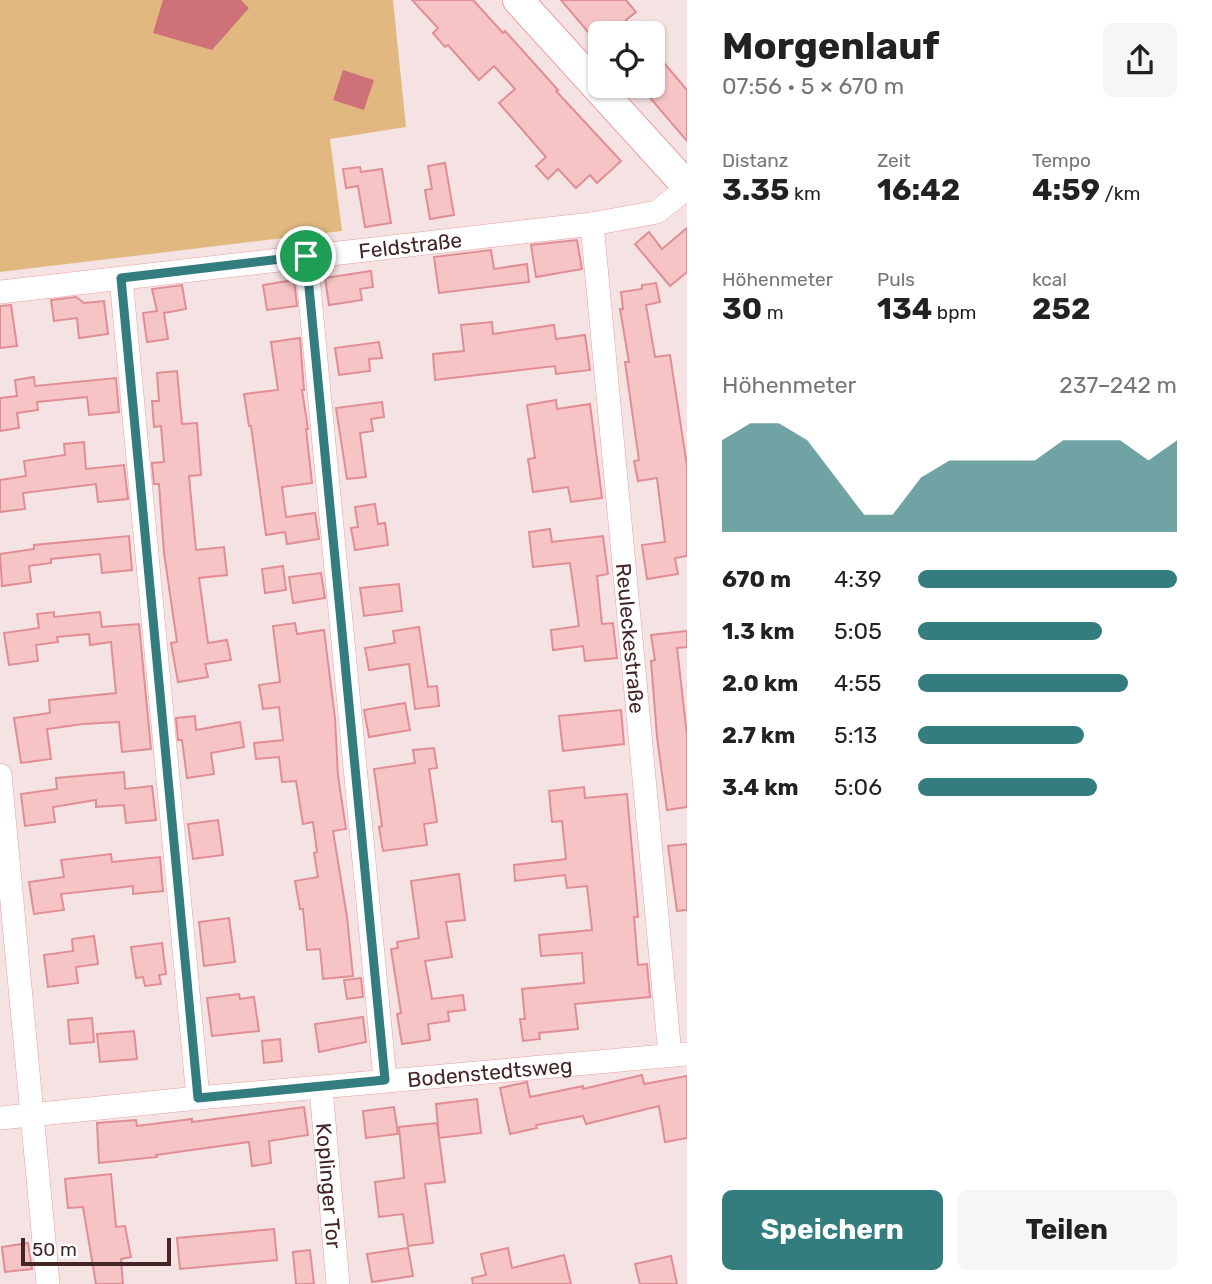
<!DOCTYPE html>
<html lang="de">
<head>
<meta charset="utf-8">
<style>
	body { margin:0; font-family:Rubik,sans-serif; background:#f6f6f6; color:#222; height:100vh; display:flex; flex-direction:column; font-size:26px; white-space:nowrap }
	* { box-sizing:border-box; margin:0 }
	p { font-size:23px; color:#767676 }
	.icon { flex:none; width:38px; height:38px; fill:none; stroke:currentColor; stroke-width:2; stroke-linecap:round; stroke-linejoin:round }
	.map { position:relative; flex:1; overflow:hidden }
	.details { display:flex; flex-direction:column; background:#fff; width:525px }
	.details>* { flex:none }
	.buttons { position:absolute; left:588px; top:21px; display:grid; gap:14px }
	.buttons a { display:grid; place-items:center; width:77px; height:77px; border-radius:10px; background:#fff; box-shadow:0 2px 5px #0004; font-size:35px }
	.scale { position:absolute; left:21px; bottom:18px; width:150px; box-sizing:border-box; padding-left:7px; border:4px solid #452426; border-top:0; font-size:19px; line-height:24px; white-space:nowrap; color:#452426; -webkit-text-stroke:5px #fff; paint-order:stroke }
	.pin { position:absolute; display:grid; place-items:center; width:60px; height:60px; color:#fff; margin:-30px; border:4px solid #fff; border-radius:50%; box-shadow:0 2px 7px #0007 }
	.round { display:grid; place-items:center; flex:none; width:74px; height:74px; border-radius:10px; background:#f6f6f6 }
	.headline { display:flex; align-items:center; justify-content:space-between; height:119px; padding:0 35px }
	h1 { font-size:38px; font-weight:700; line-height:52px }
	.metrics { display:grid; grid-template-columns:repeat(3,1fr); gap:10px; height:119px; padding:7px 35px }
	.metrics div { display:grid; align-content:center }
	.metrics b { font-size:30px; font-weight:700 }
	.metrics small { font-size:19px; font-weight:400 }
	.metrics p { font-size:19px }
	.chart { height:196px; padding:14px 35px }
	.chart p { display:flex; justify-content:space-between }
	.chart svg { width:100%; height:126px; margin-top:7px; fill:#347d7e; opacity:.7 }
	.cta { display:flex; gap:14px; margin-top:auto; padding:14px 35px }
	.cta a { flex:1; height:80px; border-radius:10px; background:#347d7e; color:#fff; font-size:28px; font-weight:700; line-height:80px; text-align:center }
	.cta a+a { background:#f6f6f6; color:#222 }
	ul { padding:0 35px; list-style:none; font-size:23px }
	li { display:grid; grid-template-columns:112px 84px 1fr; align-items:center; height:52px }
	li i { height:18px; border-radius:9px; background:#347d7e }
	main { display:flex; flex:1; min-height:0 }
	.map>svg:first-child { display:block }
</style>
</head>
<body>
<main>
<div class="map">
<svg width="687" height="1284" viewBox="0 0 687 1284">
	<rect width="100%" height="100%" fill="#f5e2e3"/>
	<!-- green -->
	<path fill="#e1b980" d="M0,0H393L406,127L330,139L342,231L0,272Z"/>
	<!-- water -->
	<g fill="#cf7178">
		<path d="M163,0H241L249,8L212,50L153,33Z"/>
		<path d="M343,70L374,80L364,110L333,100Z"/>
	</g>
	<!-- building -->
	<g fill="#f7c4c5" stroke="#e08e93" stroke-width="2">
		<path d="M412,0H473L503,33L505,31L558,90L556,91L621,161L597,183L590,175L576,188L558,169L548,179L536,166L546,157L499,103L515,89L494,66L479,80L448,45L445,47L433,33L438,28Z"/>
		<path d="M561,0H626L636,12L626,20L637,33H600V46Z"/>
		<path d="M653,50L687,90V141L640,86H653Z"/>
		<path d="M445,163L454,215L430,219L425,190L432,189L428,166Z"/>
		<path d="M360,167L361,172L382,169L391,223L365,227L358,186L346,188L343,169Z"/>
		<path d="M687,228V272L670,286L635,244L649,232L662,249Z"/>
		<path d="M577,240L582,269L536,277L531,245Z"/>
		<path d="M491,250L494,269L527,264L529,282L439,293L434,257Z"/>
		<path d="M371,271L373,287L360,289L362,300L329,305L325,278Z"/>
		<path d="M294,280L297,306L267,310L263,285Z"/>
		<path d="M656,283L660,302L646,305L655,357L670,355L687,466V556L675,558L678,574L647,579L642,545L665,542L657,478L638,481L634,461L639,460L625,362H629L620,309H623L621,292L642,289V285Z"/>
		<path d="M182,285L186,309L164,313L168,339L147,342L143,313L157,311L152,289Z"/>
		<path d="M76,297L84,303L104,301L108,334L79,338L77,318L54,321L51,300Z"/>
		<path d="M11,305L17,346L0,348V306Z"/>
		<path d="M492,322L493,334L554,325L556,339L585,335L590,370L556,374L555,366L435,380L433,354L464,351L461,325Z"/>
		<path d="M300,338L304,390H302L308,429H306L312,483L282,487L286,517L315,513L319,539L287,544L285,532L266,535L251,426H249L244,394L278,390L271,342Z"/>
		<path d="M379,342L382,358L369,359L370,371L339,375L335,348Z"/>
		<path d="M177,371L182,424L197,423L201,475L189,476L196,550L224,547L227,575L199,578L208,643L227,640L231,660L205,664L208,677L178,682L171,643L177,642L164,553L159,484H154L152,463L164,462L161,426L154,427L152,401H159L157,373Z"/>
		<path d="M34,377L35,386L116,378L119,412L89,415L87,397L37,402L38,410L17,413L19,428L0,431V398L17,396L15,380Z"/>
		<path d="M556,400L557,409L590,404L602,498L571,502L568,487L533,492L528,459L535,458L527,405Z"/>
		<path d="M382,402L384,417L371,419L373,431L360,433L366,477L347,479L336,408Z"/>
		<path d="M84,442L86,469L124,465L128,499L98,502L96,484L23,493L25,509L0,512V480L26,476L24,461L65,455L64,444Z"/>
		<path d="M375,504L378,524L385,523L388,545L355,550L351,528L358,527L355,507Z"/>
		<path d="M550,529L552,542L603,536L608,574L597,576L602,624L613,623L617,658L585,661L583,646L553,650L551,630L579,626L570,563L533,567L529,532Z"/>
		<path d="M129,536L132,570L102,573L100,554L51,559V563L29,566L31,582L2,586L0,554L34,549V545Z"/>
		<path d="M283,566L286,590L265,593L262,569Z"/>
		<path d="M321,573L325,598L293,603L289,577Z"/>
		<path d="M399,584L402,611L364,616L360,588Z"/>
		<path d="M54,612V617L100,612L102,627L139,624L151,749L122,752L119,722L83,724L47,729L51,759L21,763L14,718L50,713L49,700L116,693L111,642L90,645L89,634L57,637L58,642L36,645L38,661L9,665L4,633L39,628L37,614Z"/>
		<path d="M295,623L297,634L324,630L335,718L338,776L346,829L333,831L347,917L353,976L323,979L320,949L307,950L303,909H300L295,881L318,877L314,853L317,852L313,822L303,824L296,781L282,782L279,757L256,759L254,743L283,740L279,707L263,709L259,685L280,682L273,626Z"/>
		<path d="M419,627L428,687L437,686L439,706L415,709L409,664L369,670L365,648L395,643L393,631Z"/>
		<path d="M687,631V647L677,648L687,735V807L667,810L657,737L651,661L655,660L651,635Z"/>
		<path d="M405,703L410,730L369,737L364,710Z"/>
		<path d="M621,710L624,744L563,751L559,716Z"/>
		<path d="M195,716L196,730L240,722L244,747L211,753L214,774L187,778L182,740H178L176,718Z"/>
		<path d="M434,748L437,768L429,769L437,822L424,824L427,845L383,851L379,827L382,826L374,769L415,763L413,750Z"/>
		<path d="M124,772L125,789L152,786L156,820L126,823L124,805L96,807V800L53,807L55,822L25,826L21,794L57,789L56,778Z"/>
		<path d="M584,787L585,798L627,794L638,917H634L638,965L647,964L650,997L575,1004L578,1029L539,1033L540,1039L523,1041L520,1019H525L522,989L584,983L582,953L541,956L539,935L592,930L587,886L567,888L565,875L515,881L514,865L566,859L562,821L552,822L549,791Z"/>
		<path d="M218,820L223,855L193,859L188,824Z"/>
		<path d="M687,844V910L677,911L668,846Z"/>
		<path d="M111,854L112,862L160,857L163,891L133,894V886L61,894L64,910L34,914L29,882L64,877L61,860Z"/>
		<path d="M459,874L465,920L446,922L452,957L425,961L432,999L463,995L465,1010L448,1012L449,1021L428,1024L430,1040L402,1044L397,1014L401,1013L391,949L398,948L397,942L419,938L411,881Z"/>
		<path d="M229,918L235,962L204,966L199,922Z"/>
		<path d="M94,936L98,964L76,967L78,983L48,987L44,955L73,951L72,939Z"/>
		<path d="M162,943L166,974L159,975L161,984L145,986L143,977L136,978L131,947Z"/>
		<path d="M361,978L363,997L347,999L344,980Z"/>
		<path d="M239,994L240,999L254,997L259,1031L212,1036L207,998Z"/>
		<path d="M363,1017L366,1042L319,1052L315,1024Z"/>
		<path d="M92,1018L94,1042L70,1044L68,1020Z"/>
		<path d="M134,1031L137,1059L100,1062L97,1034Z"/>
		<path d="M280,1039L282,1061L264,1063L262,1041Z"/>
		<path d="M642,1075L644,1084L687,1076V1138L665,1142L659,1106L586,1124L583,1116L536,1125L537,1128L510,1134L500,1088L527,1082L530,1097L583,1086V1089Z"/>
		<path d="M477,1099L481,1133L439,1138L436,1104Z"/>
		<path d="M304,1107L308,1135L269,1141L271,1163L252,1166L249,1142L156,1155L157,1157L99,1163L97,1123L136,1120L137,1126L192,1119V1122Z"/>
		<path d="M394,1107L398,1134L366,1138L363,1111Z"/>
		<path d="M437,1123L445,1182L425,1184L433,1243L408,1246L403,1214L379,1217L375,1182L404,1178L399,1127Z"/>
		<path d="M111,1174L116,1227L125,1226L131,1257L121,1259L123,1284H96L83,1207L68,1208L65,1179Z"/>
		<path d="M274,1229L277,1260L180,1269L177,1238Z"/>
		<path d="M28,1243L32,1269L5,1272L2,1247Z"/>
		<path d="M408,1248L413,1276L372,1282L367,1254Z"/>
		<path d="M508,1248L512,1268L564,1255L571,1284H473L472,1278L486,1275L481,1254Z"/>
		<path d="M310,1250L314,1284H296L293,1252Z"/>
		<path d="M671,1256L677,1284H640L635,1264Z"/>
	</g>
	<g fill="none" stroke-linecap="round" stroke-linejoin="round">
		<defs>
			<g id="minor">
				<path id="s1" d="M592,224L670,1055"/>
				<path d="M306,256L385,1080"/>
				<path d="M121,278L198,1098"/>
				<path id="s2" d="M0,292L592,224L657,212L687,188"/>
				<path d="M0,775L48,1284"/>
				<path id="s3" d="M321,1088L338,1284"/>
				<path id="s4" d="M0,1118L198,1098L687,1054"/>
			</g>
			<path id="tertiary" d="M518,0L687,186"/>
		</defs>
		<!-- minor casing -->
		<use href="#minor" stroke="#f09da1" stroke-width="24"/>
		<!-- tertiary casing -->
		<use href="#tertiary" stroke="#f09da1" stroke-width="32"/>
		<!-- minor -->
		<use href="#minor" stroke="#fff" stroke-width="23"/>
		<!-- tertiary -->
		<use href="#tertiary" stroke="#fff" stroke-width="30"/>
	</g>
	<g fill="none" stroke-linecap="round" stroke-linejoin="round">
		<defs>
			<path id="route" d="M306,256L385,1080L198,1098L121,278Z"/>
		</defs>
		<!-- route casing -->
		<use href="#route" stroke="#fff" stroke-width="14"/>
		<!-- route -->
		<use href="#route" stroke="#347d7e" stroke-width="9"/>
	</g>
	<g text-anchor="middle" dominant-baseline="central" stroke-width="6" stroke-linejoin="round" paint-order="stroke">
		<!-- street labels -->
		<g font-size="21" fill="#452426" stroke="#fff">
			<text stroke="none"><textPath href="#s2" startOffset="413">Feldstraße</textPath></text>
			<text stroke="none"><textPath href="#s1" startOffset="416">Reuleckestraße</textPath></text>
			<text stroke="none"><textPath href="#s4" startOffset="492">Bodenstedtsweg</textPath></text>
			<text stroke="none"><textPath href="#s3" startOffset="98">Koplinger Tor</textPath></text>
		</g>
	</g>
</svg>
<div class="buttons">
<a><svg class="icon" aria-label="locate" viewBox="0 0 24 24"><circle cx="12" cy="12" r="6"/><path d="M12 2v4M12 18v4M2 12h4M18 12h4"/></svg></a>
</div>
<div class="scale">50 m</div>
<div class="pin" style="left:306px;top:256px;background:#1e9e55"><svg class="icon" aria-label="arrive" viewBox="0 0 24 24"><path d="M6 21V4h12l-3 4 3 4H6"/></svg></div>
</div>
<section class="details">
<div class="headline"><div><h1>Morgenlauf</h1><p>07:56 · 5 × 670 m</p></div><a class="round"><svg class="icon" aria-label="share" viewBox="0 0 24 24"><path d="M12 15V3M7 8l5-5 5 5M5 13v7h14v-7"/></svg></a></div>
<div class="metrics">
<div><p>Distanz</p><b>3.35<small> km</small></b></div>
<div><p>Zeit</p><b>16:42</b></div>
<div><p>Tempo</p><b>4:59<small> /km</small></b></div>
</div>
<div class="metrics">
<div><p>Höhenmeter</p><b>30<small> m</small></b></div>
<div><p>Puls</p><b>134<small> bpm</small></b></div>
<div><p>kcal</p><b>252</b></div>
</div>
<div class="chart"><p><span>Höhenmeter</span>237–242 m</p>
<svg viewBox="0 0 160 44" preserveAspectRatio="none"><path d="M0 44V12L10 6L20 6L30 12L40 25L50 38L60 38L70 25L80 19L90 19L100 19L110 19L120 12L130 12L140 12L150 19L160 12V44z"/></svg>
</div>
<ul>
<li><b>670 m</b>4:39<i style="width:100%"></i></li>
<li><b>1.3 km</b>5:05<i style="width:71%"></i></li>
<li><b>2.0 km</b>4:55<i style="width:81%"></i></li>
<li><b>2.7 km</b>5:13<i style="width:64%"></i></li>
<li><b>3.4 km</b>5:06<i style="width:69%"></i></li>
</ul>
<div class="cta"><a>Speichern</a><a>Teilen</a></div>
</section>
</main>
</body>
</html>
